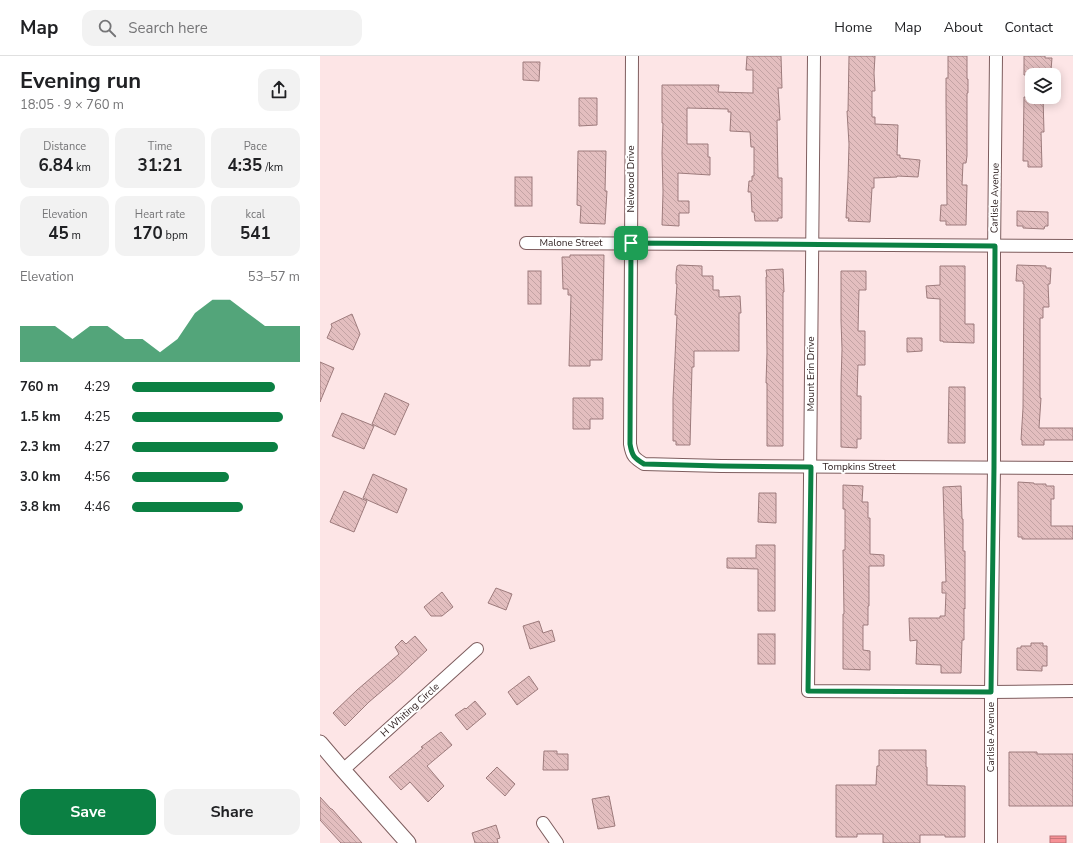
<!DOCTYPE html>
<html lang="en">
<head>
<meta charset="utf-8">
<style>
	body { margin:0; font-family:"Nunito Sans",sans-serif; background:#f2f2f2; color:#202124; height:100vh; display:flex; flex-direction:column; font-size:15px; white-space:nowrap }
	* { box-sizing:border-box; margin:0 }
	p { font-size:13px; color:#757577 }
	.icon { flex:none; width:22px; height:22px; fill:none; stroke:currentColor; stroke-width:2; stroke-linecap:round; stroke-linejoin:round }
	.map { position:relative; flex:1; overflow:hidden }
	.drawer { display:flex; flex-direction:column; background:#fff; width:320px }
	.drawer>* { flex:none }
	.buttons { position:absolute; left:705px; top:12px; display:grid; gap:8px }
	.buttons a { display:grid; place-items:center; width:36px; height:36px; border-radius:8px; background:#fff; box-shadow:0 2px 10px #0003; font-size:20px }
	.pin { position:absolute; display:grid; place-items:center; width:34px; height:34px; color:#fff; margin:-17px; border-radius:8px; box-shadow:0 2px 6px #0006 }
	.round { display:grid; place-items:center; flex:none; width:42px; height:42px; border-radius:12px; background:#f2f2f2 }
	.headline { display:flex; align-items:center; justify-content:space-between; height:68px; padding:0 20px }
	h1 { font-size:22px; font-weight:700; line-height:30px }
	.metrics { display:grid; grid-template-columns:repeat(3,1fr); gap:6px; height:68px; padding:4px 20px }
	.metrics div { display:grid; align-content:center; border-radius:10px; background:#f2f2f2; text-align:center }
	.metrics b { font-size:17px; font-weight:700 }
	.metrics small { font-size:11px; font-weight:400 }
	.metrics p { font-size:11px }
	.chart { height:112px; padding:8px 20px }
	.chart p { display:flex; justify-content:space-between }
	.chart svg { width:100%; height:72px; margin-top:4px; fill:#0b8043; opacity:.7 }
	.action { display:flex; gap:8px; margin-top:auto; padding:8px 20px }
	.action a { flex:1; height:46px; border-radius:12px; background:#0b8043; color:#fff; font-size:16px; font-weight:700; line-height:46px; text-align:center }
	.action a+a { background:#f2f2f2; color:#202124 }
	ul { padding:0 20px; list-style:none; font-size:13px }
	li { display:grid; grid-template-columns:64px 48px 1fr; align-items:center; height:30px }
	li i { height:10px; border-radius:5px; background:#0b8043 }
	header { display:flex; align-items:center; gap:24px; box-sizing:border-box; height:56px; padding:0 20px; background:#fff; border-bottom:1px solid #e0e0e0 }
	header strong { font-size:19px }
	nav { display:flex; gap:22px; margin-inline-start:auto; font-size:14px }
	.search { width:280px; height:36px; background:#f2f2f2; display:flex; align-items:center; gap:10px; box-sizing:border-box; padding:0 14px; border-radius:12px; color:#757577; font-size:15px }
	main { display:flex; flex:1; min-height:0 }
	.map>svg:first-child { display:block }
</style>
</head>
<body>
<header>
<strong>Map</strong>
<div class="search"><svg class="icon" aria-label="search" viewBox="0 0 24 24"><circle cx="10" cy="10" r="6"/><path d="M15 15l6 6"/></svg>Search here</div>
<nav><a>Home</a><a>Map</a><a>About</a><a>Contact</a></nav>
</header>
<main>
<section class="drawer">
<div class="headline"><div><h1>Evening run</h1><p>18:05 · 9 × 760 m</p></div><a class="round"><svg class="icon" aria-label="share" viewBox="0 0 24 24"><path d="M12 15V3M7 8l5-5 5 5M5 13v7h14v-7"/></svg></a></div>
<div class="metrics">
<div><p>Distance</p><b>6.84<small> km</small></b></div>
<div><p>Time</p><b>31:21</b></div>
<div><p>Pace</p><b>4:35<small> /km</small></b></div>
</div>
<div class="metrics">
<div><p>Elevation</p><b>45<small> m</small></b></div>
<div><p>Heart rate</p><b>170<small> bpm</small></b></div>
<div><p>kcal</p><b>541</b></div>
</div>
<div class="chart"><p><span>Elevation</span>53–57 m</p>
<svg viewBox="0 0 160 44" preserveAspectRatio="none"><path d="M0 44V22L10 22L20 22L30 30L40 22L50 22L60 30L70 30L80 38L90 30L100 14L110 6L120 6L130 14L140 22L150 22L160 22V44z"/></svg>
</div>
<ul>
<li><b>760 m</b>4:29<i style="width:85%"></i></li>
<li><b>1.5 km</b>4:25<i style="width:90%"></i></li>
<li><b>2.3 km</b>4:27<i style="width:87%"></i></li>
<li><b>3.0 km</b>4:56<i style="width:58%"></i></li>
<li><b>3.8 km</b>4:46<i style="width:66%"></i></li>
</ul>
<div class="action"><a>Save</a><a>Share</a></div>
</section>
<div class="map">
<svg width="753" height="787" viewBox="0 0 753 787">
	<defs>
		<pattern id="water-rules" width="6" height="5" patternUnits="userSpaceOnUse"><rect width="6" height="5" fill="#f69196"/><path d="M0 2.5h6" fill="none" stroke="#c8767a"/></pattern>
		<pattern id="building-back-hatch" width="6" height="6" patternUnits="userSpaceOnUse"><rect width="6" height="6" fill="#e3bebf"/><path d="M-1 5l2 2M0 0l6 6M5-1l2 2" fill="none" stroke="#c3a3a4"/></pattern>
	</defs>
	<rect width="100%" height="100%" fill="#fde5e6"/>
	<!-- water -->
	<rect fill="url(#water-rules)" stroke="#bb7074" x="730" y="780" width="16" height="7"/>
	<!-- building -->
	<g fill="url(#building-back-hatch)" stroke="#9d7b7c">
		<path d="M427,0H461L462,32H458L460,64H457L458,122H462V162H458V165H435L434,156H432L431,136H428L429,125H432V120H434V91H431L430,76L410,75L411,56H408V53L367,52V88H388V101H390V119L358,117V145H369V157H359V170L342,169L343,136L342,97L343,67H342V29H399L398,36L433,37V14H426Z"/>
		<path d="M529,0H555L554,17L555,35H552V61H555V68L578,69L577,99H580V102L600,104L598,121L577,120V121L554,122V132H552L550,166L528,165L529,162H526L528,122L529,88L527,55H528Z"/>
		<path d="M628,0H647V23H648V37H647V100L646,107H643L642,129H647L646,169H626V165H620L621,149H627L626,47V22H628Z"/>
		<path d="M704,0H725V2H732L731,14H716V19H704Z"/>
		<path d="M203,6H220L219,25L203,24Z"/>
		<path d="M704,41H723L724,76H721L722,111H708V105H703Z"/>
		<path d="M259,42H277V69L259,70Z"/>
		<path d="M258,95H286L285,135H287L285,168L260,167L261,150L257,149Z"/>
		<rect x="195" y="121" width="17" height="29"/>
		<path d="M697,155L728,156V170H725L724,173L703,172V170H697Z"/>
		<path d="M250,199H284L282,304H270V310H249L251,239H248V233H243L242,201H250Z"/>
		<path d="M359,209L382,210V220H393V234H399V241L420,240L421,257H419V295H374V311H372L370,389H356V385H353V343L357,259H355L357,228H356V217L357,210Z"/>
		<path d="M697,209L726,210V212H731L730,228H728L729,251H723V262H720V342H721L719,372H753V384H724V389H702V384H701L703,352L704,228H703V225H696Z"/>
		<path d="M620,210H645V268H654V287L623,286V285H620V243L607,242L606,230L620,229Z"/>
		<path d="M463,213L464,236H463V390H447V327H446L447,297L446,221H447L446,214Z"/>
		<rect x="208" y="215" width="13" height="33"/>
		<path d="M521,215H546V234H539L538,275H545V309H538L537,340H541V383H537V392L521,391V327L522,293L521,265Z"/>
		<path d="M32,258L40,278L33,294L7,282L12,271L11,268Z"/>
		<path d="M587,282H602V295L587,296Z"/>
		<path d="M0,306L14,312L0,346Z"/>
		<path d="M629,331H645V387H628Z"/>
		<path d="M65,337L89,348L75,379L52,368Z"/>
		<path d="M253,342H283V363H270V373H253Z"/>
		<path d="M22,357L54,370L44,393L12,380Z"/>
		<path d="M53,418L87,433L77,457L43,442Z"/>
		<path d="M698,426L714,427V428H726V430H734V443H731V470H753V483H702V481H698Z"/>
		<path d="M523,429L543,430L542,446H548V462H550V498L564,499V510H549V550H548V569H543V594L550,595V614L523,613V558H524L523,494H525V453H523Z"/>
		<path d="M641,430L642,463H643V495H645V553L644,552V584H642L641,617H621V609L596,608L597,584L590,585L589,562H620V560H625L626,537H622V526H626L623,431Z"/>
		<path d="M24,435L47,445L34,476L10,466Z"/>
		<path d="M439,437H456V467L438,466Z"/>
		<path d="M436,489H455V555H438V513L407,512V502H436Z"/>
		<path d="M176,532L192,538L186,554L168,547Z"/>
		<path d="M122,536L133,551L122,560H111L104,551Z"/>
		<path d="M219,565L223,577L232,574L235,585L210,593L203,570Z"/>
		<rect x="438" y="578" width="17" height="30"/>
		<path d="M95,580L107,594L76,623L49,646L25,670L13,657L37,634L79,598L75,591L82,584L86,588Z"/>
		<path d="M711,587H723V590H727V610H722V615L697,614V592H701V590H711Z"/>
		<path d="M209,620L218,633L197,649L188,636Z"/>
		<path d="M155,645L166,658L147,674L135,659L145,652L146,653Z"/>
		<path d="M121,676L132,689L107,710L124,730L108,746L90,726L81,734L69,721L103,692L101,691Z"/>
		<path d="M559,694H606V711H607V729L645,730V781H625V779H600V787H563V778H537V781H516V729H556L557,710H559Z"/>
		<path d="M224,695H237V698H248V714H223Z"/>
		<path d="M689,696H717V698H753V750H689Z"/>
		<path d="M177,711L195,728L185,740L166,722Z"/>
		<path d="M289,740L295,770L278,773L272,743Z"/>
		<path d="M0,741L11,753H12L42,787H21L0,764Z"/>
		<path d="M176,769L180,782L177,783L178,787H155L152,777Z"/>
	</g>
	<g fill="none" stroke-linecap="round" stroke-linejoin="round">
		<defs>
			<g id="minor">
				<path d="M312,0L310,388C312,400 314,402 324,408L401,410L753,412"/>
				<path d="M494,0C491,212 491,423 488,635L671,636L753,635"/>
				<path d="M206,187L753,190"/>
				<path d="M23,714L157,593"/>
				<path d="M223,767L237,787"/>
				<path d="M671,787V636L674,411V199L676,0"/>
			</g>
			<path id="tertiary" d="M0,687L23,714L88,787"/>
		</defs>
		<!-- minor casing -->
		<use href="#minor" stroke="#7e5d5e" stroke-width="14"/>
		<!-- tertiary casing -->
		<use href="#tertiary" stroke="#7e5d5e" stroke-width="17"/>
		<!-- minor -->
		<use href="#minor" stroke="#fff" stroke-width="12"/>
		<!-- tertiary -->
		<use href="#tertiary" stroke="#fff" stroke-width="15"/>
	</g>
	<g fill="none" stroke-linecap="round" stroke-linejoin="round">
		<defs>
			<path id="route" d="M311,187L675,190L674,411L671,636L488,635L491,411L401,410L324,408C314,402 312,400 310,388Z"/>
		</defs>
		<!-- route casing -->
		<use href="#route" stroke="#fff" stroke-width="8"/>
		<!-- route -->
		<use href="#route" stroke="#0b8043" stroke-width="5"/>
	</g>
	<g text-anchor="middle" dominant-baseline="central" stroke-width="4" stroke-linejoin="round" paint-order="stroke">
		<!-- street labels -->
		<g font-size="10" fill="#322424" stroke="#fff">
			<text transform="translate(311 123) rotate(-90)">Nelwood Drive</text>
			<text transform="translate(675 142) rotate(-89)">Carlisle Avenue</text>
			<text x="251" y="187">Malone Street</text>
			<text transform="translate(491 318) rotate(-90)">Mount Erin Drive</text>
			<text x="539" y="411">Tompkins Street</text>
			<text transform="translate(90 654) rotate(-42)">H Whiting Circle</text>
			<text transform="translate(671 681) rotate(-90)">Carlisle Avenue</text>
		</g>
	</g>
</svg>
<div class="buttons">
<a><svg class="icon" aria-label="layers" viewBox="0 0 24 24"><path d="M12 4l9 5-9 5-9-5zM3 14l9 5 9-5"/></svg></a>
</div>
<div class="pin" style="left:311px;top:187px;background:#1e9e55"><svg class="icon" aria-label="arrive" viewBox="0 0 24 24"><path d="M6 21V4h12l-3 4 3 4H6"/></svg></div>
</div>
</main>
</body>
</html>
